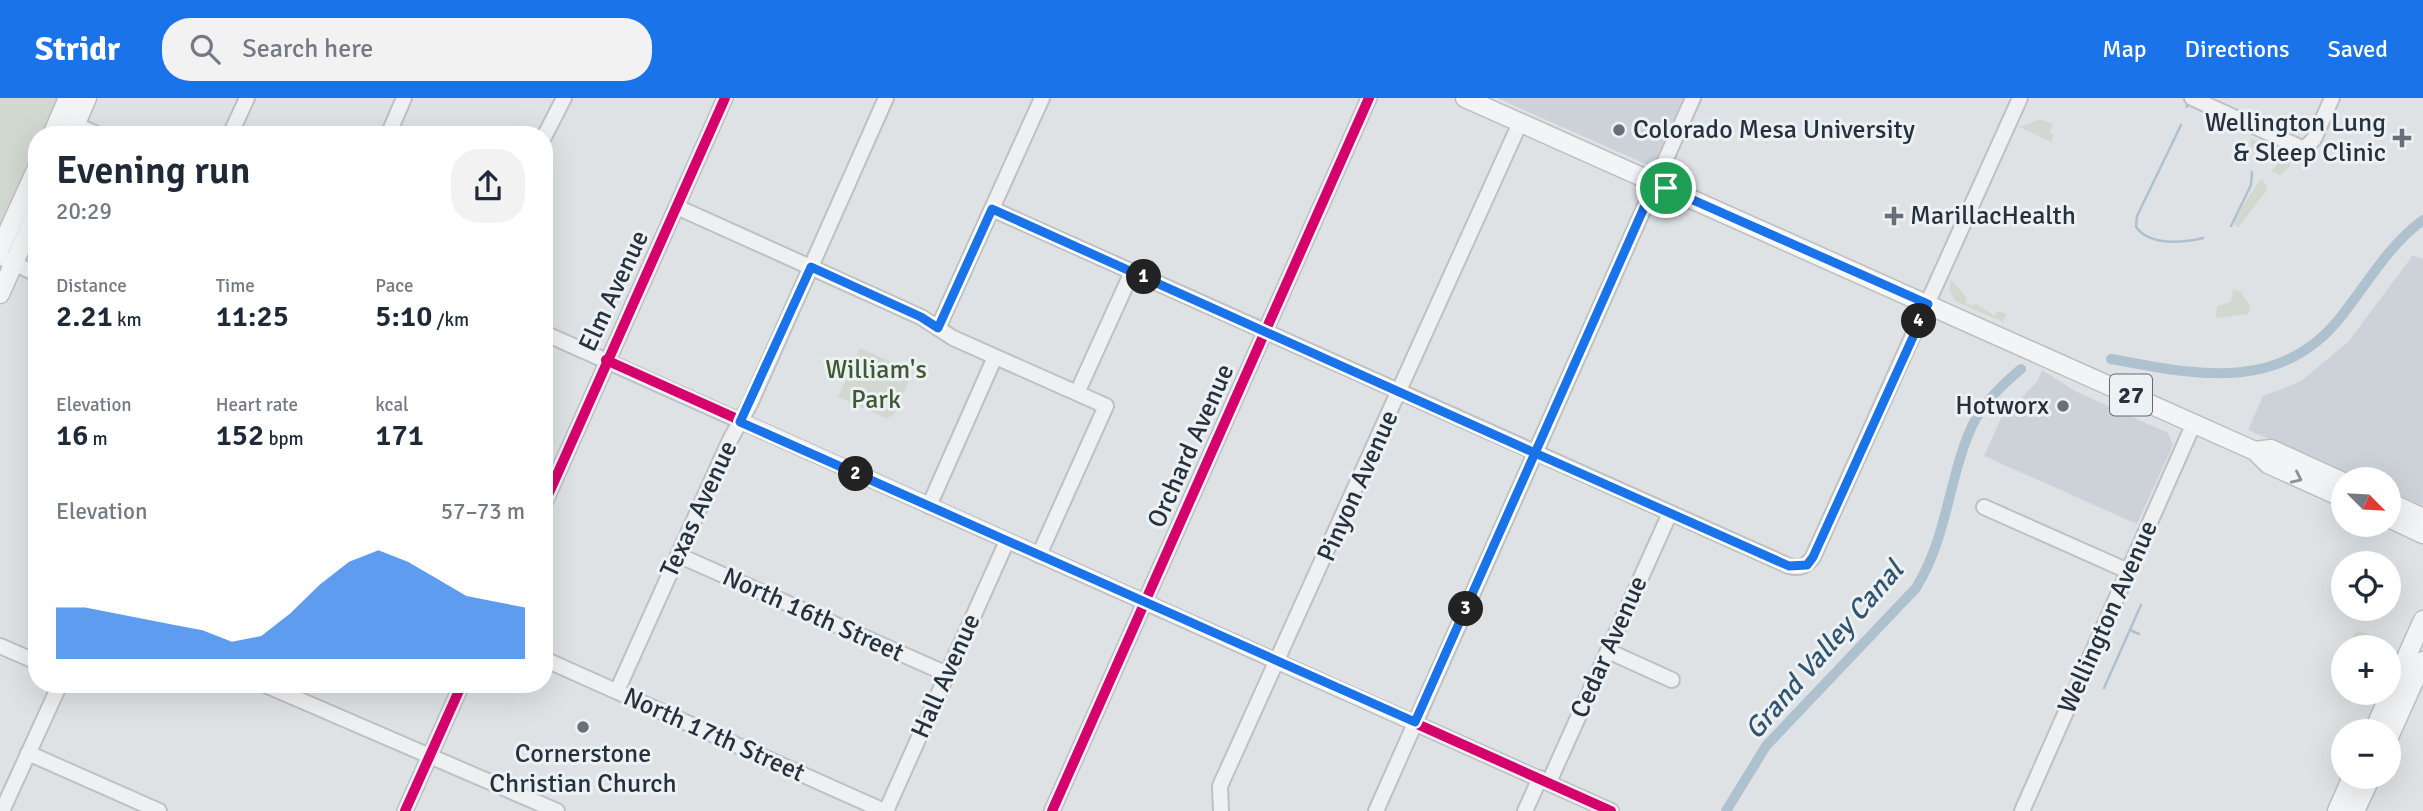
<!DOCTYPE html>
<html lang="en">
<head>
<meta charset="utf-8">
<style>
	body { margin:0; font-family:Signika,sans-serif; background:#f2f2f3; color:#1f2937; height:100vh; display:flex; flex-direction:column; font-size:26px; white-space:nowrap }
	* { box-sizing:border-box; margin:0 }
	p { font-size:23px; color:#747a83 }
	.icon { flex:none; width:38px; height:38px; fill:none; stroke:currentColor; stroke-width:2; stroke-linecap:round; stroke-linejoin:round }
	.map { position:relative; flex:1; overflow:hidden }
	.panel { position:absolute; left:28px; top:28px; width:525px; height:567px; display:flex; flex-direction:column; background:#fff; border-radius:28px; box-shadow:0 7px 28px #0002 }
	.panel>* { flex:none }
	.needle { width:46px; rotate:114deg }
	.tools { position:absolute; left:2331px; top:369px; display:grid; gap:14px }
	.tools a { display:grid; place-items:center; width:70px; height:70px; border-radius:50%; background:#fff; box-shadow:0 7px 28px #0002; font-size:35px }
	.pin { position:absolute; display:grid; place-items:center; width:60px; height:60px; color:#fff; margin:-30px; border:4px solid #fff; border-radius:50%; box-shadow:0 2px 7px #0007 }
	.km { position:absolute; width:35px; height:35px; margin:-18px; border-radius:50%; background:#222; color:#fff; font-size:19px; line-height:35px; text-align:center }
	.round { display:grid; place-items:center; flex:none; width:74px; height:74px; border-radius:28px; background:#f2f2f3 }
	.headline { display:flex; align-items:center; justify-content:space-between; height:119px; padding:0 28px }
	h1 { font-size:38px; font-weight:600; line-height:52px }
	.stats { display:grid; grid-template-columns:repeat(3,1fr); gap:10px; height:119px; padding:7px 28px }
	.stats div { display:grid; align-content:center }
	.stats b { font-size:30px; font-weight:600 }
	.stats small { font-size:19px; font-weight:400 }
	.stats p { font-size:19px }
	.chart { height:196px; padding:14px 28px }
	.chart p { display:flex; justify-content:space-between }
	.chart svg { width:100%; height:126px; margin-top:7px; fill:#1a73e8; opacity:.7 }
	header { display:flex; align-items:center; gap:42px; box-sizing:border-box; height:98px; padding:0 35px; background:#1a73e8; color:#fff }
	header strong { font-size:33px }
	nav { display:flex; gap:38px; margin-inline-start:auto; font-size:24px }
	.search { width:490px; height:63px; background:#f2f2f3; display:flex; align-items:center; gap:18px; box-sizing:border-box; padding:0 24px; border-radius:28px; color:#747a83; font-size:26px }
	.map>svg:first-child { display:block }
</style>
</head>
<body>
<header>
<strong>Stridr</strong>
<div class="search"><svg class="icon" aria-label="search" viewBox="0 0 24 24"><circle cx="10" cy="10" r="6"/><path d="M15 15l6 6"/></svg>Search here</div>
<nav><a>Map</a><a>Directions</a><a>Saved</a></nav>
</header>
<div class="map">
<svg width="2423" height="713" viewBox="0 0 2423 713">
	<rect width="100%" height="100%" fill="#dfe2e5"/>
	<!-- built -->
	<g fill="#cdd2d8">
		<path d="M1497,0H1683L1654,65L1648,67Z"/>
		<path d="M2413,157L2423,161V408L2389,393V382L2362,381L2248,332L2263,298L2301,283L2348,244Z"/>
		<path d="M2042,272L2075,293L2168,335L2173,347L2137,426L1984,358L2002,318L2037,284Z"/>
	</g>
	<!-- green -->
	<g fill="#d1d8d0">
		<path d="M0,0H57L41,37H37V45L0,128Z"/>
		<path d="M2040,21L2053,26L2049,35L2054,37L2051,44L2019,29Z"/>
		<path d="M2250,40L2292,60L2288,70L2280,77L2271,73L2277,67L2276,60L2251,49Z"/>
		<path d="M2262,81L2267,88L2266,93L2238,130L2234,126C2236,117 2255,88 2262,81Z"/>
		<path d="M1951,182L1967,200L1965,205L1973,208L1975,205L1995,218L1998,213L2006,216L2003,224L1955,203L1950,194L1952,192H1949Z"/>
		<path d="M2233,191L2241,194L2250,209L2249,216L2216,220L2217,208L2231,204Z"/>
		<path d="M860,250L913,274L893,318L885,320L838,299Z"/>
		<path d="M2356,533L2381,539L2388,549H2347Z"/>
	</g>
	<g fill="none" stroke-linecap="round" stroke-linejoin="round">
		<!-- stream -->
		<g stroke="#aec1cf" stroke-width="2.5">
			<path d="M2187,9V7"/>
			<path d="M2181,27L2137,118L2136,129C2150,148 2183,145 2203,140"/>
			<path d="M2231,128L2251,87L2252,74"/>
			<path d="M2130,532L2139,536"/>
			<path d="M2104,590L2141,507"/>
			<path d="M2389,673L2392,654"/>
		</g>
		<!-- canal -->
		<g stroke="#aec1cf" stroke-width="10">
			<path d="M2111,261C2197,277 2283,296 2343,216C2369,183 2389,147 2423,122"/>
			<path d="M1726,713L1766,648L1916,490C1948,438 1948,381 1972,328C1983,305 2002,287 2021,271"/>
		</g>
		<defs>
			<g id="minor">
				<path d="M2192,0L2304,51L2314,41L2332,0"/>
				<path d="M67,23L99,37"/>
				<path d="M230,37L247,0"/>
				<path d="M388,37L404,0"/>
				<path d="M544,39L564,0"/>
				<path d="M677,109L921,219L953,240L1106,308L1039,457"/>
				<path d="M992,111L1789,468C1801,471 1806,468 1813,459L2020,0"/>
				<path d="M0,159L37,176"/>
				<path d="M938,230L1042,0"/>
				<path d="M544,235L1611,713"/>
				<path d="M1077,295L1132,174"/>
				<path d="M544,406L725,0"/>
				<path d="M929,408L995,259"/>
				<path d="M1984,409L2128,473"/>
				<path d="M678,457L947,576"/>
				<path d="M0,548L37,564"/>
				<path d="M1608,553L1672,582"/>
				<path d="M544,561L884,713"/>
				<path d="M263,586L557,713"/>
				<path d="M617,593L730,342L750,306L886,0"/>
				<path d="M28,655L159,713"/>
				<path d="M1549,684L1670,415"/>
				<path d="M2,713L60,586"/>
				<path d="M405,713L462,586"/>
				<path d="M886,713L1007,443"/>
				<path d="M1052,713L1369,0"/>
				<path d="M1221,713L1220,688L1520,25"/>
				<path d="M1376,713L1693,0"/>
				<path d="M1525,713L1540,680"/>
				<path d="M2022,713L2194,325"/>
			</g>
			<g id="major">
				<path d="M1465,0L2255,353L2268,366L2343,400"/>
				<path d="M52,37L68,0"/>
				<path d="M71,37L87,0"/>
				<path d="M0,151L37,70"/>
				<path d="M0,196L37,113"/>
				<path d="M2255,353L2271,351L2343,384"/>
				<path d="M2389,404L2423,420"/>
				<path d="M2389,420L2423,436"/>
				<path d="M2373,634L2423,522"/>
				<path d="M2389,639L2423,563"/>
				<path d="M2337,713L2352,679"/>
				<path d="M2355,713L2371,679"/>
			</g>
		</defs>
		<!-- minor casing -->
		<use href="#minor" stroke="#bec0c3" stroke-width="18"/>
		<!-- major casing -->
		<use href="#major" stroke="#bcbfc2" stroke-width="21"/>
		<!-- minor -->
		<use href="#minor" stroke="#eff0f1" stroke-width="14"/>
		<!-- major -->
		<use href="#major" stroke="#f3f4f5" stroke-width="18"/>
		<defs>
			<g id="cycleway">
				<path d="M606,262L1611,713"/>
				<path d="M544,406L725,0"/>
				<path d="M405,713L462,586"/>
				<path d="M1052,713L1369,0"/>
			</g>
		</defs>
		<!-- cycleway casing -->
		<use href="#cycleway" stroke="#ecf1f4" stroke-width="15"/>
		<!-- cycleway -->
		<use href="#cycleway" stroke="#d6006c" stroke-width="10"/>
	</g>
	<!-- one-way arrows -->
	<defs><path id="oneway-chevron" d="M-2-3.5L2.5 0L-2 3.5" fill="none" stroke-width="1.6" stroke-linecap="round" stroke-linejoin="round" transform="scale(1.75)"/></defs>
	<use stroke="#8d9299" href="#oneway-chevron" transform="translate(2297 380) rotate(25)"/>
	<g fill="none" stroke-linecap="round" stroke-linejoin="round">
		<defs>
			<path id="route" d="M1666,90L1655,85L1535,355L992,111L938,230L921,219L811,169L740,324L1415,624L1535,355L1789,468L1807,467L1813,459L1928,206L1666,90"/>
		</defs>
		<!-- route casing -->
		<use href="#route" stroke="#fff" stroke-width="14"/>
		<!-- route -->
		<use href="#route" stroke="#1a73e8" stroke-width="9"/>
	</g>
	<!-- markers -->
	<g fill="#676f78" stroke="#ecf1f4" stroke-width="2.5">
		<circle cx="1619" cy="32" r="7"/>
		<path d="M2398.5 29.5h7v7h7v7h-7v7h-7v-7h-7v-7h7z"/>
		<path d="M1890.5 107.5h7v7h7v7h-7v7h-7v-7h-7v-7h7z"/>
		<circle cx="2063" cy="308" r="7"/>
		<circle cx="583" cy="629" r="7"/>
	</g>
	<g text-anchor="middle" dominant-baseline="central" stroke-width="6" stroke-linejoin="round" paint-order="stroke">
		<!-- shield labels -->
		<rect fill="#ecf1f4" stroke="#626b74" stroke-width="2" x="2110" y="276.5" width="42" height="41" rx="5"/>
		<g font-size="24" font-weight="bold" fill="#27313d">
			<text x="2131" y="297">27</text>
		</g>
		<!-- poi labels -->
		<g font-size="26" fill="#27313d" stroke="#ecf1f4" text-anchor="end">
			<text x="2386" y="25">Wellington Lung<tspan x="2386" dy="30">&amp; Sleep Clinic</tspan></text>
			<text x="1633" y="32" text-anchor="start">Colorado Mesa University</text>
			<text x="1910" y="118" text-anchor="start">MarillacHealth</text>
			<text x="2049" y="308">Hotworx</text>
			<text x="583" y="656" text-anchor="middle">Cornerstone<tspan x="583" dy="30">Christian Church</tspan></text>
		</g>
		<!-- street labels -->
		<g font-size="26" fill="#27313d" stroke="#ecf1f4">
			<text transform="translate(614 193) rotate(-65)">Elm Avenue</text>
			<text transform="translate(1191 348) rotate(-66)">Orchard Avenue</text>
			<text transform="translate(1358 388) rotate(-66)">Pinyon Avenue</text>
			<text transform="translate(699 411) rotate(-65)">Texas Avenue</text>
			<text transform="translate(813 517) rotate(24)">North 16th Street</text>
			<text transform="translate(2108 519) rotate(-66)">Wellington Avenue</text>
			<text transform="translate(1609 549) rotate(-66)">Cedar Avenue</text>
			<text transform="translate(946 578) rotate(-66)">Hall Avenue</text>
			<text transform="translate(714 637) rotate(24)">North 17th Street</text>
		</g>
		<!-- park labels -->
		<g font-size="26" fill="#3f5835" stroke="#ecf1f4">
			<text x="876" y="272">William's<tspan x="876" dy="30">Park</tspan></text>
		</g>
		<!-- water labels -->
		<g font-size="28" font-style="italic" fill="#32546f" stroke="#ecf1f4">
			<text transform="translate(1824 552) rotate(-49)">Grand Valley Canal</text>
		</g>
	</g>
</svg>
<div class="tools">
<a><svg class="needle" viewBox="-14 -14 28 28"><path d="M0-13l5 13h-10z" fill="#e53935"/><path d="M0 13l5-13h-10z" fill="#747a83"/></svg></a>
<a><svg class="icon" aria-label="locate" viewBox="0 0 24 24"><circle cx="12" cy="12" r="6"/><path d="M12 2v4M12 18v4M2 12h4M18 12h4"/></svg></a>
<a>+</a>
<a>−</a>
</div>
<div class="pin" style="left:1666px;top:90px;background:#1e9e55"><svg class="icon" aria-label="arrive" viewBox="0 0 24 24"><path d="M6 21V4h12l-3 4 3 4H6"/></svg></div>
<b class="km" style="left:1144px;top:179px">1</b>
<b class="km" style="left:856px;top:376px">2</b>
<b class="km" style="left:1466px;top:511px">3</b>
<b class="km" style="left:1919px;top:223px">4</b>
<section class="panel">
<div class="headline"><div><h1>Evening run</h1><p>20:29</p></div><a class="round"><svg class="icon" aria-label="share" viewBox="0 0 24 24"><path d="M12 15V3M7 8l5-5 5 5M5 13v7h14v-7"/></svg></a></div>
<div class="stats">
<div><p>Distance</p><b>2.21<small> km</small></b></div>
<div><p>Time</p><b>11:25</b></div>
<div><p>Pace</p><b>5:10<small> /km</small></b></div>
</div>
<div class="stats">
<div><p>Elevation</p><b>16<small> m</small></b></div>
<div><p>Heart rate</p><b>152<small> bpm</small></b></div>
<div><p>kcal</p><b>171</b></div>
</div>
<div class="chart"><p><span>Elevation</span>57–73 m</p>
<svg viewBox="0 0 160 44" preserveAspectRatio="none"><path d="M0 44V26L10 26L20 28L30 30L40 32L50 34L60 38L70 36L80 28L90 18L100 10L110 6L120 10L130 16L140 22L150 24L160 26V44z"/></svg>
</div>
</section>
</div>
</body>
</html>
